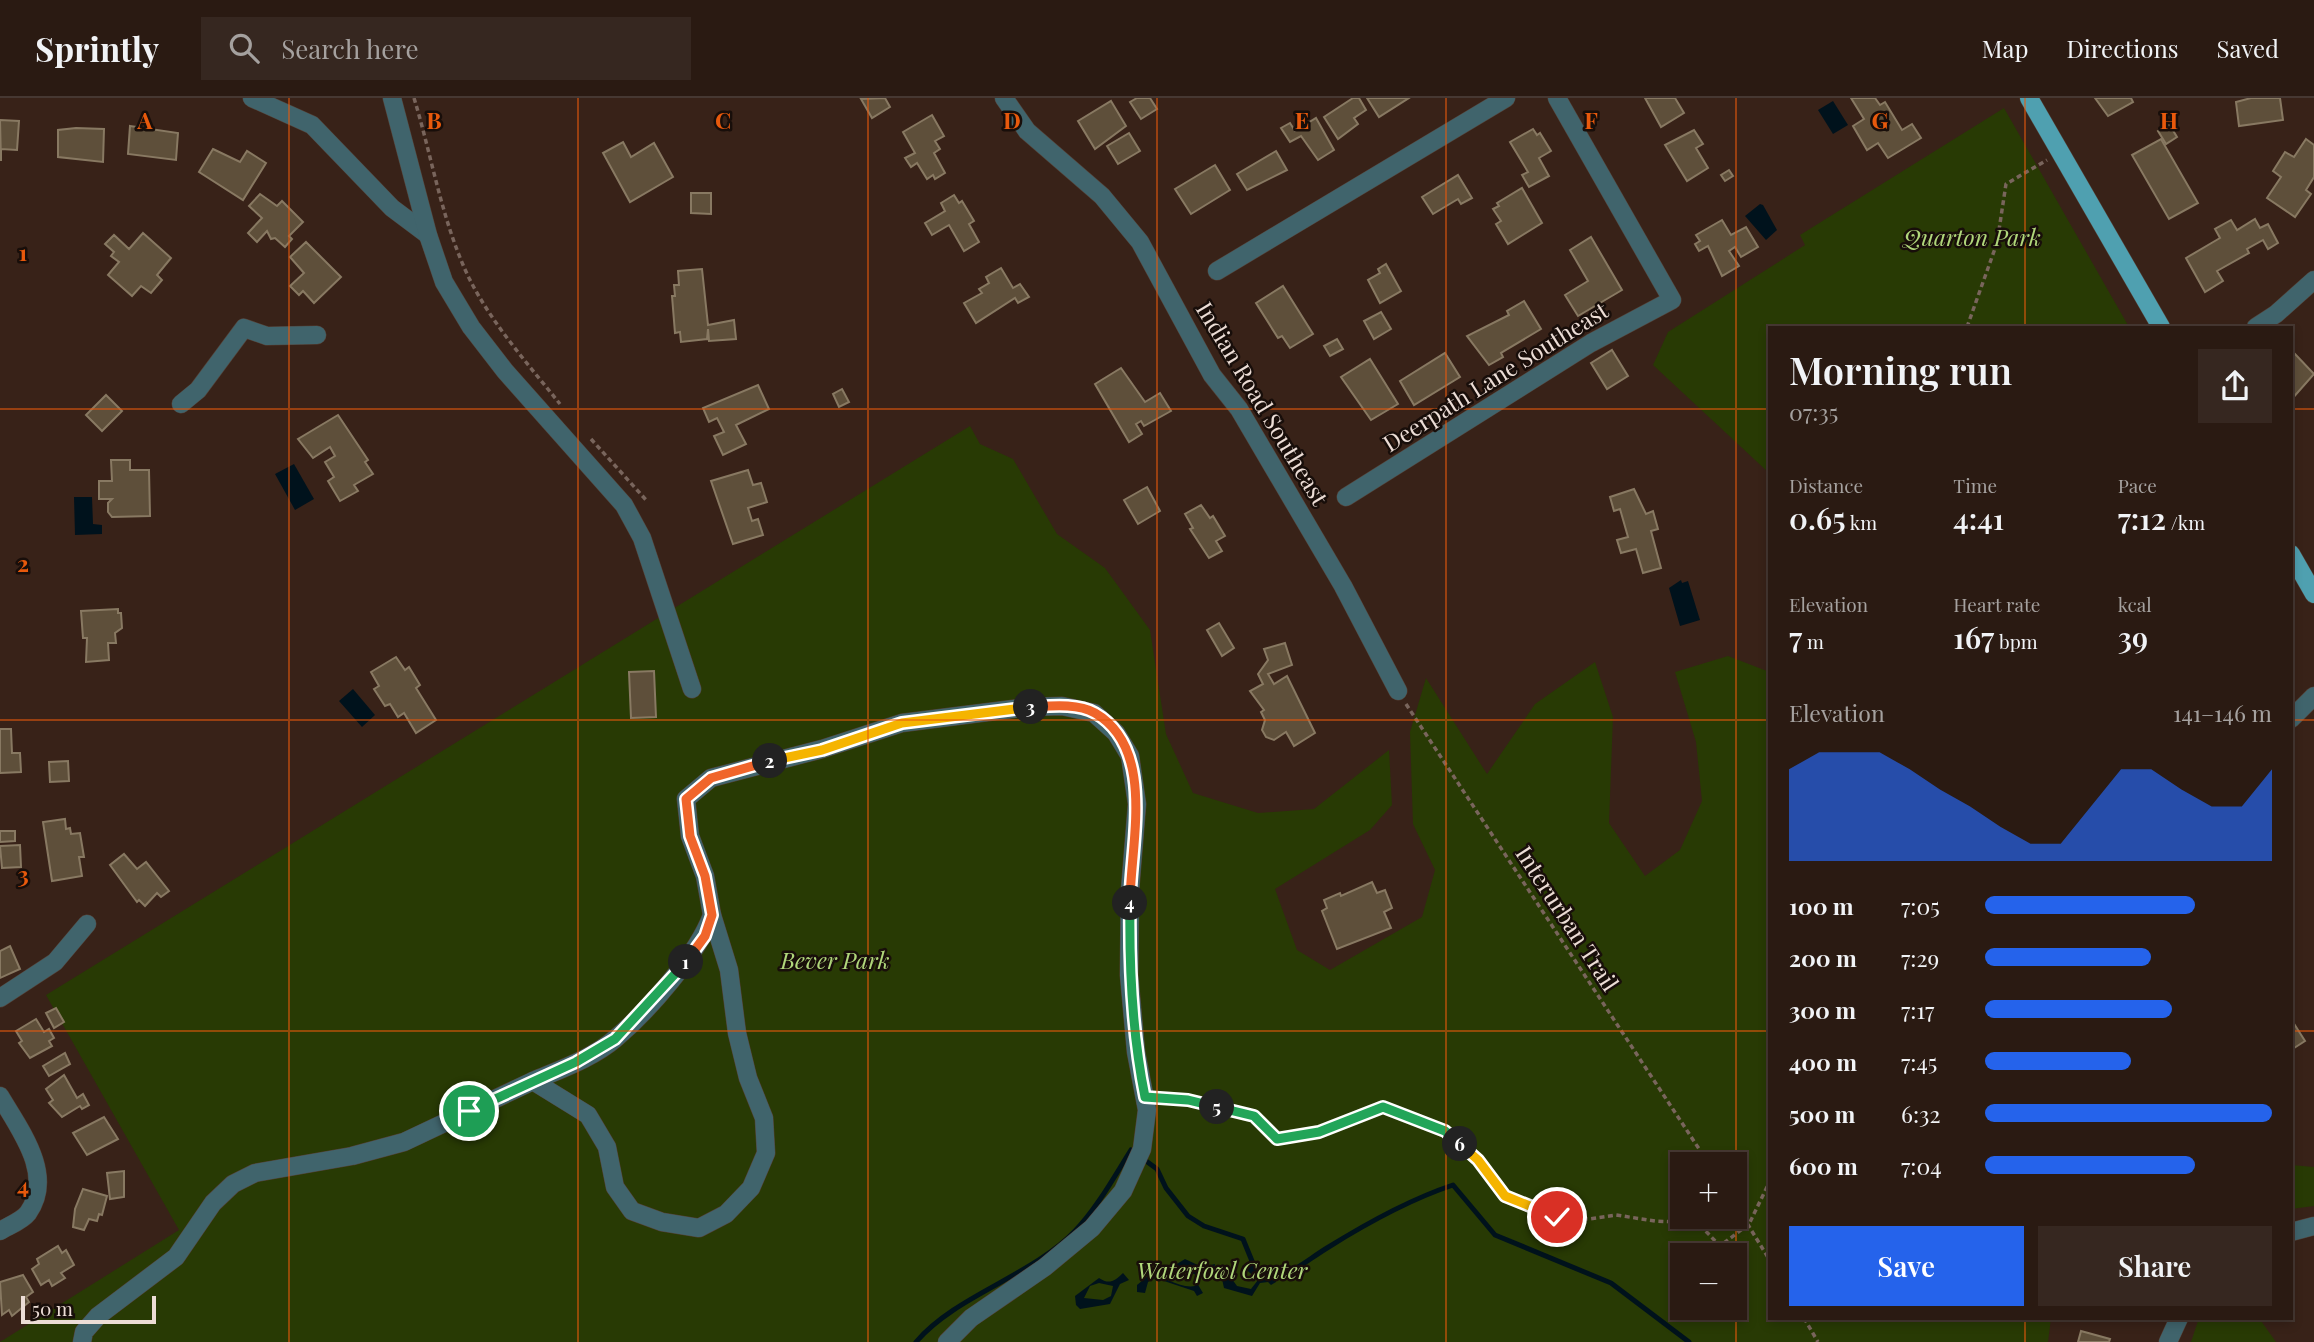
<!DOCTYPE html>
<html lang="en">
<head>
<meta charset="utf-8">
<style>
	body { margin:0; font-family:"Playfair Display",serif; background:#362720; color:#f1f3f6; height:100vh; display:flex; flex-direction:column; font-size:26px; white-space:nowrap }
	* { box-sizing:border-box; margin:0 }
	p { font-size:23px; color:#a5a19f }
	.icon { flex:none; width:38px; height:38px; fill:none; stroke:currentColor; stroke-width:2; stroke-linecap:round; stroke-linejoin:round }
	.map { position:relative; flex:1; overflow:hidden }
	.details { position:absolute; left:1768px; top:228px; width:525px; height:994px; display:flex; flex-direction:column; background:#2a1a12; border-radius:0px; box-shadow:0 4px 10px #0003,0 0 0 2px #463832 }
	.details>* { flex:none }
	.buttons { position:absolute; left:1670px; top:1054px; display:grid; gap:14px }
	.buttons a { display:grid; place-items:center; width:77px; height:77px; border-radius:0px; background:#2a1a12; box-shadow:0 4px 10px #0003,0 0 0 2px #463832; font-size:35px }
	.scale { position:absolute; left:21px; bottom:18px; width:135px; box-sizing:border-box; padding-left:7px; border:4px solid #ecddd6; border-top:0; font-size:19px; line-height:24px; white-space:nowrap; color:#ecddd6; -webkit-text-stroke:5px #180e0a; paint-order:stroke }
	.pin { position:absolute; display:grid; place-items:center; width:60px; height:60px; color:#fff; margin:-30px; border:4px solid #fff; border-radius:50%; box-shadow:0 2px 7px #0007 }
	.km { position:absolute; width:35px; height:35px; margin:-18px; border-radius:50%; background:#222; color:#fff; font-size:19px; line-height:35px; text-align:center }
	.round { display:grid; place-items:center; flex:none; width:74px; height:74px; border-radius:0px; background:#362720 }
	.overview { display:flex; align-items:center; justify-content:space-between; height:119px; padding:0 21px }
	h1 { font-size:38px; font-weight:600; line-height:52px }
	.figures { display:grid; grid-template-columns:repeat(3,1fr); gap:10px; height:119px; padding:7px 21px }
	.figures div { display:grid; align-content:center }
	.figures b { font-size:30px; font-weight:600 }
	.figures small { font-size:19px; font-weight:400 }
	.figures p { font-size:19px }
	.chart { height:196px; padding:14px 21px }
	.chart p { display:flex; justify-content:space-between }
	.chart svg { width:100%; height:126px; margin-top:7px; fill:#2563eb; opacity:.7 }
	.action { display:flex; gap:14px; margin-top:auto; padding:14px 21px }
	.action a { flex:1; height:80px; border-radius:0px; background:#2563eb; color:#fff; font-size:28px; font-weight:600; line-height:80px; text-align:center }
	.action a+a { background:#362720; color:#f1f3f6 }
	ul { padding:0 21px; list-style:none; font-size:23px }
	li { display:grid; grid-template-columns:112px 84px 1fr; align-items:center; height:52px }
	li i { height:18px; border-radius:9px; background:#2563eb }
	header { display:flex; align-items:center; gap:42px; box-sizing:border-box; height:98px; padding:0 35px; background:#2a1a12; border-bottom:2px solid #463832 }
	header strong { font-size:33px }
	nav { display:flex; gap:38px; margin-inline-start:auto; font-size:24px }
	.search { width:490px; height:63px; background:#362720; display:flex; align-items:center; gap:18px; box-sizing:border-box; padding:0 24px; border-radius:0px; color:#a5a19f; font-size:26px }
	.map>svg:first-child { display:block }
</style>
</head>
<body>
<header>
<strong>Sprintly</strong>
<div class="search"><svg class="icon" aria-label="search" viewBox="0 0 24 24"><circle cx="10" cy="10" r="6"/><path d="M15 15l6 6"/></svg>Search here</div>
<nav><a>Map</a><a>Directions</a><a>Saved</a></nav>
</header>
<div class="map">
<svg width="2314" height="1244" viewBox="0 0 2314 1244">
	<rect width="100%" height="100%" fill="#382218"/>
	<!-- green -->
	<g fill="#283a04" fill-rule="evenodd">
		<path d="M2004,10L2129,229H1769V375L1653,267L1668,234L1805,147L1800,137Z"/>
		<path d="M970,328L980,346L1013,361L1057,436L1105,470L1150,532L1166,636L1193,695L1258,715L1314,711L1389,652L1392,707L1370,732L1275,791L1297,852L1330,872L1422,819L1435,772L1413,726L1410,634L1426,580L1487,676L1535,606L1595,564L1613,619L1609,725L1645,778L1680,752L1702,703L1696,644L1675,574L1728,558L1767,573L1769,578V1220H2051L2048,1244H0L179,1132L46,897ZM1682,1066H1734V1118H1682ZM1682,1157H1734V1209H1682Z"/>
		<path d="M2291,1067L2314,1069V1108L2291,1111Z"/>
		<path d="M2199,1220H2259L2276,1244H2191Z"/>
	</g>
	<!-- water -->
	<g fill="#00121c" fill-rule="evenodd">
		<path d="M1833,3L1848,27L1833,36L1818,12Z"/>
		<path d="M1760,106L1763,107L1777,132L1766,142L1745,118Z"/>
		<path d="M294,366L314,401L295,412L275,376Z"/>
		<path d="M74,399H92L93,426L102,427V436L75,437Z"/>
		<path d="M1681,482L1682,485L1688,483L1700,522L1680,528L1669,490Z"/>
		<path d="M353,591L375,617L362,629L339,603Z"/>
		<path d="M1185,1161L1202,1169L1215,1166L1213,1178L1198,1179L1197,1185L1203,1195L1197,1198L1194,1193L1155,1180L1148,1184L1145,1195L1137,1194V1187L1149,1177C1165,1178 1180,1191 1195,1188L1196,1177L1175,1167Z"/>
		<path d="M1252,1163L1256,1170L1267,1172L1276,1179V1184L1271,1187L1268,1184L1260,1185L1252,1198L1224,1190L1222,1181L1229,1177L1237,1188L1251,1191L1258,1182L1242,1168Z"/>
		<path d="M1123,1175L1129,1182L1120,1186L1110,1206L1080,1211L1076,1207L1075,1198L1099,1180C1109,1187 1115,1183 1123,1175ZM1099,1185L1113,1188L1111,1198L1103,1202L1084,1200L1090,1188Z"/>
	</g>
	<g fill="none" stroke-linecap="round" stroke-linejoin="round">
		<!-- stream -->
		<g stroke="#00121c" stroke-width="5">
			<path d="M1276,1179C1301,1170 1306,1163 1327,1150C1367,1125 1408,1102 1453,1087L1495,1137L1611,1185L1689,1244"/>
			<path d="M916,1244C956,1197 1032,1178 1075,1133C1097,1110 1114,1079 1131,1052L1157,1071L1166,1090L1188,1118L1204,1128L1243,1141L1252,1163"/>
		</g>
	</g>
	<!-- building -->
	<g fill="#5e4f3a" stroke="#887962" stroke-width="2">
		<path d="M885,0L890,9L872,20L861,1Z"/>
		<path d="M1137,0H1150L1157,11L1141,21L1130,4Z"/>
		<path d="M1353,0H1359L1366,12L1354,20L1358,26L1338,41L1324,19Z"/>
		<path d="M1367,0H1409L1379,19Z"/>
		<path d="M1645,0H1675L1684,15L1661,29Z"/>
		<path d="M1851,0H1875L1880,7L1885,4L1902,32L1912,26L1921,40L1888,60L1878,45L1867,52L1853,28L1864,21Z"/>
		<path d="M2095,0H2131L2133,4L2108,18Z"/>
		<path d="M2251,0H2280L2283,22L2239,28L2236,4Z"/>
		<path d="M1111,3L1126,28L1095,51L1078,23Z"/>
		<path d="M932,17L944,38L935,43L940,51L934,55L945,75L935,81L933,77L927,81L917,65L911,69L905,60L915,55L903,34Z"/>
		<path d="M1316,20L1334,52L1318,62L1301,38L1290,44L1281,30L1290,25L1295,33Z"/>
		<path d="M0,22L19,23L17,52L1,51V63Z"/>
		<path d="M2169,26L2177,39L2166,46L2158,33Z"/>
		<path d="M130,28L178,35L176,62L128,56Z"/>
		<path d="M76,30L104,31L103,64L58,59V32Z"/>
		<path d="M1533,31L1537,37L1540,35L1551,53L1539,60L1549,78L1529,89L1522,77L1528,74L1510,44Z"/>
		<path d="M1694,32L1703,46L1696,50L1708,70L1687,83L1665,47Z"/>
		<path d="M1129,35L1140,53L1118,66L1107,48Z"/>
		<path d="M2161,41L2198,105L2169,121L2132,57Z"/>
		<path d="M2306,41L2314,47V79L2306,92L2311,96L2295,119L2267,100L2281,79L2273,73L2285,54L2294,59Z"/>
		<path d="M623,44L631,59L654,45L673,79L630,104L603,55Z"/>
		<path d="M213,51L240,64L247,53L266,65L243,102L199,74Z"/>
		<path d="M1276,53L1287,72L1247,92L1237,76Z"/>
		<path d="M1215,67L1230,92L1191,116L1175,91Z"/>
		<path d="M1729,72L1733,78L1725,83L1721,77Z"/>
		<path d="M1458,77L1472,100L1461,106L1458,101L1433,116L1422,99Z"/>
		<path d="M1522,90L1542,125L1508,146L1496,126L1501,123L1493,111L1499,108L1497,105Z"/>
		<path d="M691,95H711V116L691,115Z"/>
		<path d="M260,96L277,108L282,103L303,124L289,138L292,141L285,149L275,140L271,141L267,133L257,144L248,135L262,120L249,108Z"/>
		<path d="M954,97L959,105L962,103L974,123L969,126L979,144L964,153L949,127L932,137L925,125L945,113L941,105Z"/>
		<path d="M2255,121L2260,130L2268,126L2278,145L2268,151L2263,142L2247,151L2249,155L2217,173L2223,183L2205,194L2186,160L2220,140L2215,131L2231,122L2237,132Z"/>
		<path d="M1722,122L1731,137L1746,129L1758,149L1741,159L1735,149L1729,153L1739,168L1722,178L1708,148L1699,153L1695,146L1700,143L1696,137Z"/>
		<path d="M143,135L171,160L157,177L162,182L151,195L141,188L132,198L108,177L119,164L111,158L114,154L105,146L114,137L129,151Z"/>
		<path d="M1591,139L1622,192L1578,218L1565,197L1588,183L1570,152Z"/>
		<path d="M306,144L341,179L314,205L303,193L299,197L290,188L304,175L290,159Z"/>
		<path d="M1386,166L1401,193L1380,205L1368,182L1380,175L1378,171Z"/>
		<path d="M1001,170L1013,190L1020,186L1029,199L1018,205L1015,200L976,225L964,205L982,195L979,191L989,185L986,179Z"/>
		<path d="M702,171L708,227L734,222L736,241L709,243L708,231L707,241L681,244L680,234L675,235L672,198H675L674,187H679L678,173Z"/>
		<path d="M1283,188L1313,236L1290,250L1282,238L1278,240L1256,205Z"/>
		<path d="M1524,203L1541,231L1501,255L1503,259L1489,267L1467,238L1509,217L1507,213Z"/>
		<path d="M1381,214L1391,231L1374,241L1364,223Z"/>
		<path d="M1337,241L1343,251L1330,258L1324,248Z"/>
		<path d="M1612,252L1628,278L1607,291L1591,265Z"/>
		<path d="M1445,255L1460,279L1414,307L1400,283Z"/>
		<path d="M2295,256L2314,276L2291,302V261Z"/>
		<path d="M1370,261L1398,306L1371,322L1341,279Z"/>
		<path d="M1121,270L1145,304L1160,295L1171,313L1144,328L1141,323L1136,326L1142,336L1129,344L1095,286Z"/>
		<path d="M758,287L769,311L736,327L746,346L723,357L714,338L724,334L717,320L709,324L703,310Z"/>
		<path d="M842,291L849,304L839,309L833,296Z"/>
		<path d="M106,297L122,313L102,333L86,317Z"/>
		<path d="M338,317L368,362L365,364L373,376L354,387L358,393L340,403L328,383L334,379L325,364L335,358L330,349L313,360L298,341Z"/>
		<path d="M111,362H130V372H149L150,418L112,419L108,414V405L112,401H99V383H112Z"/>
		<path d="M748,372L753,387L761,385L767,404L748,410L752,423L758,421L763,437L733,446L711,383Z"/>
		<path d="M1147,389L1160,413L1138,426L1124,402Z"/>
		<path d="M1634,391L1646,416L1653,413L1658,431L1651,433L1661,470L1643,475L1636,451L1621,455L1617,442L1628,439L1620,411L1614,413L1610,399Z"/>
		<path d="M1201,407L1210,420L1213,418L1225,438L1216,443L1222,453L1209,460L1190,431L1193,430L1185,416Z"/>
		<path d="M118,511V515H121L122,530L115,535L116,545H108L109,562L86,564L87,540H83L81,513Z"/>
		<path d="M1219,525L1234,550L1222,558L1207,532Z"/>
		<path d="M1285,545L1292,567L1268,576L1274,586L1287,578L1315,635L1294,648L1286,634L1274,642L1266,639L1262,632L1265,622L1261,614L1264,612L1250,593L1263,586L1258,576L1268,562L1264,551Z"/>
		<path d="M396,559L405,572L409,569L420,587L416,590L436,622L416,635L404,615L398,619L390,606L385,608L374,591L379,588L371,574Z"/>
		<path d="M654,573L656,619L631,620L629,574Z"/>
		<path d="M0,631H11L12,655H20L21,674L0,675Z"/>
		<path d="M68,663L69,683L50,684L49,664Z"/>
		<path d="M65,721L66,731L70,730L71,736L80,735L84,759H79L82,778L52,783L43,724Z"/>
		<path d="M0,733H15V743L0,744Z"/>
		<path d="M20,747L21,769L2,770L0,748Z"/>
		<path d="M124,756L137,771L146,764L169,793L161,799L157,795L145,808L139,802L137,804L110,767Z"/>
		<path d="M1372,784L1377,795L1385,792L1392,810L1384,814L1391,830L1337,851L1322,813L1327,810L1324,802L1340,795L1341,798Z"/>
		<path d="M10,848L20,871L0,880V853Z"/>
		<path d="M56,910L64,924L54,930L46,915Z"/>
		<path d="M36,921L44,934L49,931L54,940L49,943L52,948L30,960L19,945L22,943L16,933Z"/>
		<path d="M2291,921L2305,943L2291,952Z"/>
		<path d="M65,955L70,966L49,978L43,968Z"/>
		<path d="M64,977L77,1000L83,996L89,1007L82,1011L80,1008L62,1019L49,1005L53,1002L46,991Z"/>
		<path d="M104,1019L118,1041L87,1057L73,1035Z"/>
		<path d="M124,1073V1099L110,1101L107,1075Z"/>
		<path d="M83,1091L107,1098L102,1117L99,1116L97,1123L89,1121L84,1132L73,1129L75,1111Z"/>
		<path d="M58,1148L62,1155L66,1152L74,1167L61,1175L65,1180L52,1188L49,1182L41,1187L32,1171L39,1166L37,1161Z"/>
		<path d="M23,1177L33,1194L26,1199L29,1204L12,1218L9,1212L2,1217L0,1184Z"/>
		<path d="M2081,1233L2110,1241L2109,1244H2078Z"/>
	</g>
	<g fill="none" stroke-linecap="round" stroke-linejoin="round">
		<defs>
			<g id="minor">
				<path d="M252,0L312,27L392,110L428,137"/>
				<path d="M392,0L428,137L444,184L471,229L505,273L624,407L642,440L692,591"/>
				<path d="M1004,0L1027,33L1102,98L1140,144L1212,277L1239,311L1343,488L1398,593"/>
				<path d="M1217,173L1506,0"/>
				<path d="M2256,229L2276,216L2314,182"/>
				<path d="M181,306L198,292L244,230L267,238L317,237"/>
				<path d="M1346,399L1591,245L1672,202L1557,0"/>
				<path d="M2291,621L2314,598"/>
				<path d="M0,900L55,864L87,826"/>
				<path d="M533,983C561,971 593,960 616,940C648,913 698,856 712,817"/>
				<path d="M0,998C20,1032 55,1077 28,1115C22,1123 8,1128 0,1133"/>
				<path d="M2291,1134L2314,1128"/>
				<path d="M82,1244L84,1234L98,1218L176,1159L213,1105L233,1086L255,1075L352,1058L404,1044L533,983L588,1017L607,1049L615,1089L632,1113L662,1124L699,1130L726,1116L751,1090L766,1055L764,1020L748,980L737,935L729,872L712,817L705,778L690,738L686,701L711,680L822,651L902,625L1028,609L1062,608L1094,615L1116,635L1130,658L1137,706L1130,792L1129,877L1136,954L1147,1012L1142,1051L1123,1093L1092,1130L1045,1169L971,1220L947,1244"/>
				<path d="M2168,1244L2179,1220"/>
			</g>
			<g id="major">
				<path d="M2029,0L2161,229"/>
				<path d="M2291,456L2314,496"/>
			</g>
		</defs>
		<!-- minor casing -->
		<use href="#minor" stroke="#554036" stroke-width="19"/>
		<!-- major casing -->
		<use href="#major" stroke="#554036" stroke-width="19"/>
		<!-- path -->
		<g stroke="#79655c" stroke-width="3.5" stroke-dasharray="5 3.5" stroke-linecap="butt">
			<path d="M414,0C432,59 442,124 469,180C492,226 528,266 560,306"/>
			<path d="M1967,229L1997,145L2006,86L2047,62"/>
			<path d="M591,341L647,403"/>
			<path d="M1406,606L1709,1066"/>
			<path d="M1161,1000L1188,1002L1254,1018L1277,1041L1319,1034L1383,1009L1445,1033L1478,1062L1505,1098L1557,1119L1589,1121L1616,1117L1655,1123L1698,1125L1720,1148L1749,1126L1769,1085"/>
			<path d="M1734,1104L1769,1161"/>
			<path d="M1804,1220L1818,1244"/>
		</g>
		<!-- minor -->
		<use href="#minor" stroke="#40646c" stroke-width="18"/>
		<!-- major -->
		<use href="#major" stroke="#4fa0b0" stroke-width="18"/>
	</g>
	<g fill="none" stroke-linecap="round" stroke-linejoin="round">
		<defs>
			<path id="split-1" d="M469,1013L576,964L615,941L686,864"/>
			<path id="split-2" d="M686,864L705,838L712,817L705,778L690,738L686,701L711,680L770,663"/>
			<path id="split-3" d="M770,663L822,652L902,625L1031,609"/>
			<path id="split-4" d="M1031,609C1051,608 1077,605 1095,615C1157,651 1130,748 1130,805"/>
			<path id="split-5" d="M1130,805C1129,871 1132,935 1145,999L1188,1002L1217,1009"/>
			<path id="split-6" d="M1217,1009L1254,1018L1277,1041L1319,1034L1383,1009L1445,1033L1460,1046"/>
			<path id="split-7" d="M1460,1046L1478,1062L1505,1098L1557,1119"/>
		</defs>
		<!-- split-1 casing -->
		<use href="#split-1" stroke="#fff" stroke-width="14"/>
		<!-- split-2 casing -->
		<use href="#split-2" stroke="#fff" stroke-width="14"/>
		<!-- split-3 casing -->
		<use href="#split-3" stroke="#fff" stroke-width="14"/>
		<!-- split-4 casing -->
		<use href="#split-4" stroke="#fff" stroke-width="14"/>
		<!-- split-5 casing -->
		<use href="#split-5" stroke="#fff" stroke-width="14"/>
		<!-- split-6 casing -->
		<use href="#split-6" stroke="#fff" stroke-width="14"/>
		<!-- split-7 casing -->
		<use href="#split-7" stroke="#fff" stroke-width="14"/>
		<!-- split-1 -->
		<use href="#split-1" stroke="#22a559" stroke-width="9"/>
		<!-- split-2 -->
		<use href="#split-2" stroke="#f0652b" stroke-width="9"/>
		<!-- split-3 -->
		<use href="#split-3" stroke="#f5b400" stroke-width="9"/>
		<!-- split-4 -->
		<use href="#split-4" stroke="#f0652b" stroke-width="9"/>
		<!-- split-5 -->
		<use href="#split-5" stroke="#22a559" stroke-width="9"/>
		<!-- split-6 -->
		<use href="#split-6" stroke="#22a559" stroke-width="9"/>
		<!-- split-7 -->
		<use href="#split-7" stroke="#f5b400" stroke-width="9"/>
	</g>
	<!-- grid -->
	<path fill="none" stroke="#e8590c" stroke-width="2" stroke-opacity="0.55" d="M289,0V1244M578,0V1244M868,0V1244M1157,0V1244M1446,0V1244M1736,0V1244M2025,0V229M0,311H1769M2291,311H2314M0,622H1769M2291,622H2314M0,933H1769M2291,933H2314M2025,1220V1244"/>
	<g text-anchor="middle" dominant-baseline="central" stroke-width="5" stroke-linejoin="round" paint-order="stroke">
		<!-- park labels -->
		<g font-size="23" font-style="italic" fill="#b0d77b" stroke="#180e0a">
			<text x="1972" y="138">Quarton Park</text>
			<text x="835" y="861">Bever Park</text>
			<text x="1222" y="1171">Waterfowl Center</text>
		</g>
		<!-- street labels -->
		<g font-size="23" fill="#ecddd6" stroke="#180e0a">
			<text transform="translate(1495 278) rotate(-32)">Deerpath Lane Southeast</text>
			<text transform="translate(1263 305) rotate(59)">Indian Road Southeast</text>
			<text transform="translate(1568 820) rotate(57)">Interurban Trail</text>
		</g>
	</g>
	<g font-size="23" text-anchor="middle" font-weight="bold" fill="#e8590c" stroke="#180e0a" stroke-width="5" stroke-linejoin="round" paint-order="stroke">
		<text x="145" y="31">A</text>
		<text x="434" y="31">B</text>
		<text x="723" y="31">C</text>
		<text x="1012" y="31">D</text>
		<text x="1302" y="31">E</text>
		<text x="1591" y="31">F</text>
		<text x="1880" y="31">G</text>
		<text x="2169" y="31">H</text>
		<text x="23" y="163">1</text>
		<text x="23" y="474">2</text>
		<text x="23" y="785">3</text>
		<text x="23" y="1096">4</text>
	</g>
</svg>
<div class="buttons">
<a>+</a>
<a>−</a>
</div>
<div class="scale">50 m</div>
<div class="pin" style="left:469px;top:1013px;background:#1e9e55"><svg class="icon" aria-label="arrive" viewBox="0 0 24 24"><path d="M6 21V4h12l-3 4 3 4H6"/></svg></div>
<div class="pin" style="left:1557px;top:1119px;background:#d93025"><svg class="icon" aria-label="check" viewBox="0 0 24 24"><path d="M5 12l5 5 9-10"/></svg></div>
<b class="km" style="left:686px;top:864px">1</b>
<b class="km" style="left:770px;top:663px">2</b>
<b class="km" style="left:1031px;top:609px">3</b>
<b class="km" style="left:1130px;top:805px">4</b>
<b class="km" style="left:1217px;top:1009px">5</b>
<b class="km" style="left:1460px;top:1046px">6</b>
<section class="details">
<div class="overview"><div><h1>Morning run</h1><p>07:35</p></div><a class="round"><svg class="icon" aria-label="share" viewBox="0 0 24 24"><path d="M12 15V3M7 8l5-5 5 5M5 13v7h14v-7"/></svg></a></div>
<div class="figures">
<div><p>Distance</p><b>0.65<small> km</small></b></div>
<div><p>Time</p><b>4:41</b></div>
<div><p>Pace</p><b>7:12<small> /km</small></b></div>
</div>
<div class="figures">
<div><p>Elevation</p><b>7<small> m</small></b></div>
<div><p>Heart rate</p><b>167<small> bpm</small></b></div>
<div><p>kcal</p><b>39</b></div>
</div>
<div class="chart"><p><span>Elevation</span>141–146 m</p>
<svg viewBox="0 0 160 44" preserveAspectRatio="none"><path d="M0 44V12L10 6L20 6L30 6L40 12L50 19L60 25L70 32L80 38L90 38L100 25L110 12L120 12L130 19L140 25L150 25L160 12V44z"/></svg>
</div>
<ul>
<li><b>100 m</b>7:05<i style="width:73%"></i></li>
<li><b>200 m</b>7:29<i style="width:58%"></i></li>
<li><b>300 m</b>7:17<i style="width:65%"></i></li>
<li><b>400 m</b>7:45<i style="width:51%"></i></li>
<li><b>500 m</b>6:32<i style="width:100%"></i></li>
<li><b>600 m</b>7:04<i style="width:73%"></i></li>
</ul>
<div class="action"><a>Save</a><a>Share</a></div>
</section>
</div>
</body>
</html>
